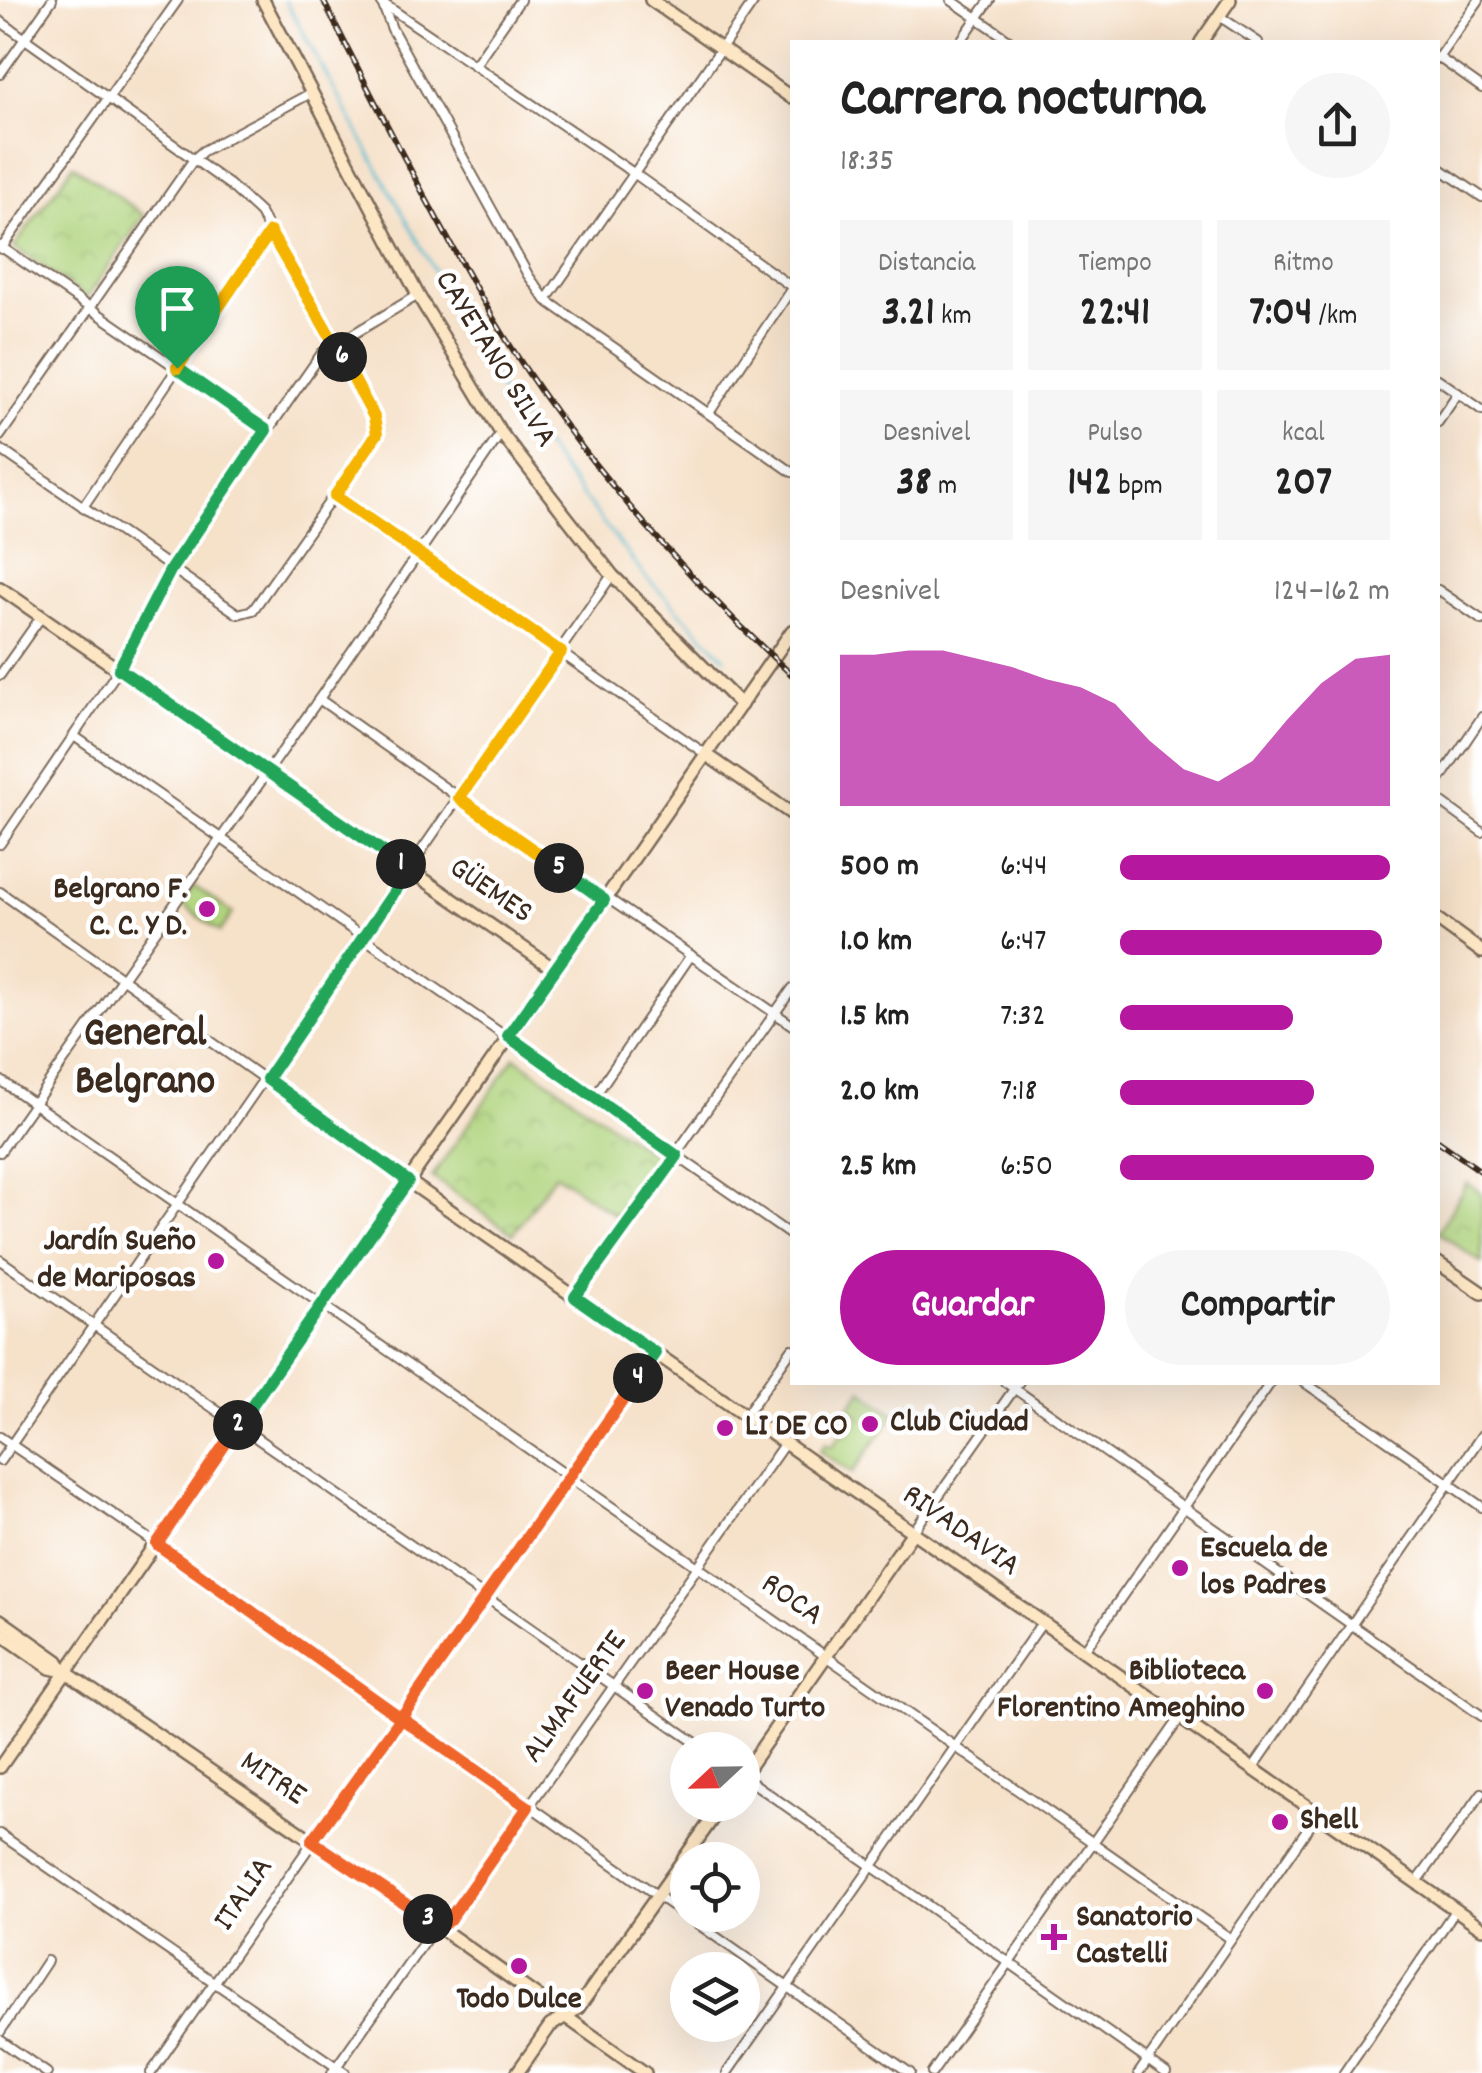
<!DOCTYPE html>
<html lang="es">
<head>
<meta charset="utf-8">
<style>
	body { margin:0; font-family:Dekko,sans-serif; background:#f6f6f6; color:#222; height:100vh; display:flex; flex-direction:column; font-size:38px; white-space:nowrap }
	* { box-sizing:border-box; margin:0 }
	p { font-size:32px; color:#767676 }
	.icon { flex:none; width:55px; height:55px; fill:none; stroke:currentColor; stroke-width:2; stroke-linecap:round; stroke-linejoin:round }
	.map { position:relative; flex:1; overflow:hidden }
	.panel { position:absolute; left:790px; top:40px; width:650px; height:1345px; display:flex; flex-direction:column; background:#fff; border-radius:0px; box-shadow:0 10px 40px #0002 }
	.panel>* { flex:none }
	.needle { width:65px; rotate:248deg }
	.fabs { position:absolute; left:670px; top:1732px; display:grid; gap:20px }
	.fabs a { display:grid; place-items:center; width:90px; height:90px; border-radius:50%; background:#fff; box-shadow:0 10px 40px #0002; font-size:50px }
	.pin { position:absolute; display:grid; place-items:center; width:85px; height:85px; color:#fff; margin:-102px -42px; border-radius:50% 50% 50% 0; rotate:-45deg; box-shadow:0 0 10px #0007 }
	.pin .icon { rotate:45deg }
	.km { position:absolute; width:50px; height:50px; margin:-25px; border-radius:50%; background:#222; color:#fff; font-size:28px; line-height:50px; text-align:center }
	.round { display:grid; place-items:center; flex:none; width:105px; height:105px; border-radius:52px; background:#f6f6f6 }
	.overview { display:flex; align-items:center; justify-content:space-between; height:170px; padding:0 50px }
	h1 { font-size:55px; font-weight:700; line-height:75px }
	.stats { display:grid; grid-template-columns:repeat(3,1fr); gap:15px; height:170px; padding:10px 50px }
	.stats div { display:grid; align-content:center; border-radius:0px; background:#f6f6f6; text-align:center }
	.stats b { font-size:42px; font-weight:700 }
	.stats small { font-size:28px; font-weight:400 }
	.stats p { font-size:28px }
	.chart { height:280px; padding:20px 50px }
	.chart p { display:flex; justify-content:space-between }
	.chart svg { width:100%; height:180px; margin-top:10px; fill:#b5179e; opacity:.7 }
	.primary-button { display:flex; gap:20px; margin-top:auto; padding:20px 50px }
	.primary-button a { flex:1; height:115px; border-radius:60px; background:#b5179e; color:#fff; font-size:40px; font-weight:700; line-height:115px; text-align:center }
	.primary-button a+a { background:#f6f6f6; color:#222 }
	ul { padding:0 50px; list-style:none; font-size:32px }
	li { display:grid; grid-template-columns:160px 120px 1fr; align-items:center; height:75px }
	li i { height:25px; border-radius:12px; background:#b5179e }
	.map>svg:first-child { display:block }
</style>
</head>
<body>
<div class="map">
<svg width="1482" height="2073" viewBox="0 0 1482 2073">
	<defs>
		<pattern id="park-crowns" width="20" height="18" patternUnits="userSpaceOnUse" patternTransform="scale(2.5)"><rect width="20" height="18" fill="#b0d47e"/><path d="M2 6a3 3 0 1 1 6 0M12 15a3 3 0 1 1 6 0" fill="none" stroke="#98b66c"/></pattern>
	</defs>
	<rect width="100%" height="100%" fill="#fff"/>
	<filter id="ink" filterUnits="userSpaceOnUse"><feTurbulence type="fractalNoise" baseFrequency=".01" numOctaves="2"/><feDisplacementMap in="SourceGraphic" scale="20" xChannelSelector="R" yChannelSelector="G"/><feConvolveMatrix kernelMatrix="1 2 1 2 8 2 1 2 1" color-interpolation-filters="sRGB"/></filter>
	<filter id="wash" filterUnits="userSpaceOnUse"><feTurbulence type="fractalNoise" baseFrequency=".0048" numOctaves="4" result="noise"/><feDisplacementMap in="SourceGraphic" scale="40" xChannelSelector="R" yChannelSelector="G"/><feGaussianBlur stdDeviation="2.25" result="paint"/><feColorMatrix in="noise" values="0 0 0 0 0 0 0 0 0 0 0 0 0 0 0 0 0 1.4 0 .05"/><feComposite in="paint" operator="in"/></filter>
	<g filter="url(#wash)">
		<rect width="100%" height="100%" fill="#f6e1c9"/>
		<!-- green -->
		<g fill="#b0d47e" stroke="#767f4e" stroke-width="2.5">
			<path d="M194,886L233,913L220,932L181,904Z"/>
			<path d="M862,1390L895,1414L852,1473L820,1451L826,1443L832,1447L842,1433L846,1435L860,1417L849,1408Z"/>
		</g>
		<!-- park -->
		<g fill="url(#park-crowns)" stroke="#767f4e" stroke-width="2.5">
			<path d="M73,165L144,215L87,298L14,247Z"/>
			<path d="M515,1057L657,1157L616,1216L555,1174L513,1234L432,1177Z"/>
			<path d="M1467,1183L1482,1193V1263L1438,1232Z"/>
		</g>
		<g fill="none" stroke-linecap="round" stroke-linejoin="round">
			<!-- stream -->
			<path stroke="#52b9d0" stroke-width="2.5" d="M285,0L499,388L643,574L725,658"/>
		</g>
	</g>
	<g filter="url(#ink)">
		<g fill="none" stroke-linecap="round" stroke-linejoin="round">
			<defs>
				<g id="street">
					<path d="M951,0L1012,42"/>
					<path d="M381,2L635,174L792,287"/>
					<path d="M382,3L392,29L528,275L546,300L792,472"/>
					<path d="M1219,16L1258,42"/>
					<path d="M0,21L230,185L260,213L373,417L377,434L253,610L238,614L0,449"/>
					<path d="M960,42L990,0"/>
					<path d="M1438,57L1482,88"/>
					<path d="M1438,58L1479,0"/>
					<path d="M475,65L520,0"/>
					<path d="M0,74L52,0"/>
					<path d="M1438,167L1482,197"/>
					<path d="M0,246L267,430"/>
					<path d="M1,249L178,0"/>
					<path d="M546,300L755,0"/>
					<path d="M1438,379L1482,410"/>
					<path d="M709,413L792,288"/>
					<path d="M1438,422L1458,393"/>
					<path d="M0,436L194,159L203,151L311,93"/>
					<path d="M335,495L707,755"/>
					<path d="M83,507L270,232"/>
					<path d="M1438,590L1482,620"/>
					<path d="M0,675L41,617"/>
					<path d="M319,699L604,900"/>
					<path d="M74,736L792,1236"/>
					<path d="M1438,782L1482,717"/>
					<path d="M1438,800L1482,832"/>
					<path d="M0,844L119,669L171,569L322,353L418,295"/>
					<path d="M0,892L408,1181"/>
					<path d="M606,897L792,1025"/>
					<path d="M0,1080L1231,1939"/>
					<path d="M594,1097L691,955"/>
					<path d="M0,1152L319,699L501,433"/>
					<path d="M0,1260L706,1750"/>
					<path d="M575,1297L792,989"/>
					<path d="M1005,1382L1482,1716"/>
					<path d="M1304,1382L1482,1507"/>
					<path d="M745,1416L792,1349"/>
					<path d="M0,1437L157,1544L910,2073"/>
					<path d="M0,1461L612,575"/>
					<path d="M913,1532L1019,1382"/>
					<path d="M1084,1651L1271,1382"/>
					<path d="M1253,1768L1482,1435"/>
					<path d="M742,1775L1166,2073"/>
					<path d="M0,1834L345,2073"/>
					<path d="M1417,1882L1482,1793"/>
					<path d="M0,2032L47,1961"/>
					<path d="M0,2040L47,2073"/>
					<path d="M151,2073L655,1353"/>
					<path d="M332,2073L429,1935L449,1920L785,1443"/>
					<path d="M727,2073L1042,1623"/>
					<path d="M932,2073L1180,1718"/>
					<path d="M1139,2073L1317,1815"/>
					<path d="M1344,2073L1456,1909"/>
				</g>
				<g id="secondary">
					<path d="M263,0L418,295L501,433L612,575L741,705"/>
					<path d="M651,0L792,98"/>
					<path d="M1201,42L1230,0"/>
					<path d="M0,588L554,969"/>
					<path d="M707,755L792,814"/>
					<path d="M1438,920L1482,952"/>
					<path d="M408,1181L1482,1928"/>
					<path d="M1438,1263L1482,1293"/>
					<path d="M0,1620L58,1661L64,1671"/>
					<path d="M0,1633L50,1668L64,1671L439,1927L645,2073"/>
					<path d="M0,1767L792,631"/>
					<path d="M742,1776L913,1532"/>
					<path d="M517,2073L550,2026L578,2008L722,1805"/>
				</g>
			</defs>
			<!-- street casing -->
			<use href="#street" stroke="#7c6a5a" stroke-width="12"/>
			<!-- secondary casing -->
			<use href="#secondary" stroke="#7c6a5a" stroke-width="16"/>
			<!-- street -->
			<use href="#street" stroke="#fff" stroke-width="8"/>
			<!-- secondary -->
			<use href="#secondary" stroke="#fce6c4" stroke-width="11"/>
			<defs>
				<g id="rail">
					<path d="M323,0C378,108 433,217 495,321C572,449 682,574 792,675"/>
					<path d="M1438,1141L1482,1172"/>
				</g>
			</defs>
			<!-- rail casing -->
			<use href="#rail" stroke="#3b2a1e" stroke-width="6"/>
			<!-- rail -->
			<use href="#rail" stroke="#fff" stroke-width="2.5" stroke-dasharray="8" stroke-linecap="butt"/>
		</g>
	</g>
	<g fill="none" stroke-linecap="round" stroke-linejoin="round" filter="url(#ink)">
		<defs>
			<path id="split-1" d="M177,368L266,430L171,569L119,669L401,864"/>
			<path id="split-2" d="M238,1425L408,1181L267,1079L409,870L401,864"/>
			<path id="split-3" d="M238,1425L157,1544L401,1718L312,1841L428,1919"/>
			<path id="split-4" d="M428,1919L440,1927L449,1920L528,1807L401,1718L638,1378"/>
			<path id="split-5" d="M559,868L604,900L508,1036L677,1156L575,1297L655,1353L638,1378"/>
			<path id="split-6" d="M342,357L374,417L377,434L335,496L561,652L459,798L559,868"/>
			<path id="split-7" d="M177,368L270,232L342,357"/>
		</defs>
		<!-- split-1 casing -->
		<use href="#split-1" stroke="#fff" stroke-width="20"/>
		<!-- split-2 casing -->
		<use href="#split-2" stroke="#fff" stroke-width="20"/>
		<!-- split-3 casing -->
		<use href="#split-3" stroke="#fff" stroke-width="20"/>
		<!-- split-4 casing -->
		<use href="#split-4" stroke="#fff" stroke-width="20"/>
		<!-- split-5 casing -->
		<use href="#split-5" stroke="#fff" stroke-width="20"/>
		<!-- split-6 casing -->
		<use href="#split-6" stroke="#fff" stroke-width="20"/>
		<!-- split-7 casing -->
		<use href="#split-7" stroke="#fff" stroke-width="20"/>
		<!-- split-1 -->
		<use href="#split-1" stroke="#22a559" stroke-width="12"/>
		<!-- split-2 -->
		<use href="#split-2" stroke="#22a559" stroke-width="12"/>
		<!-- split-3 -->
		<use href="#split-3" stroke="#f0652b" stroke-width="12"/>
		<!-- split-4 -->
		<use href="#split-4" stroke="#f0652b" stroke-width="12"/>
		<!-- split-5 -->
		<use href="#split-5" stroke="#22a559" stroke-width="12"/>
		<!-- split-6 -->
		<use href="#split-6" stroke="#f5b400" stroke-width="12"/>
		<!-- split-7 -->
		<use href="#split-7" stroke="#f5b400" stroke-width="12"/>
	</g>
	<!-- markers -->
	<g fill="#b5179e" stroke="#fff" stroke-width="4">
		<circle cx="207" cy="909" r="10"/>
		<circle cx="216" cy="1261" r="10"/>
		<circle cx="870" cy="1424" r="10"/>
		<circle cx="725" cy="1428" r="10"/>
		<circle cx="1180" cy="1568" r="10"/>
		<circle cx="645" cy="1691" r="10"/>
		<circle cx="1265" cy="1691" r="10"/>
		<circle cx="1280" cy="1822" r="10"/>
		<path d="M1049 1922h10v10h10v10h-10v10h-10v-10h-10v-10h10z"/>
		<circle cx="519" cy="1966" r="10"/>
	</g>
	<g text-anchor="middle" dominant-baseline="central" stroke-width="9" stroke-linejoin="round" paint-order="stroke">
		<!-- street labels -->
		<g font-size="32" fill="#3b2a1e" stroke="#fff">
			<text transform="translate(494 360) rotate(58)">CAYETANO SILVA</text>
			<text transform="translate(490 892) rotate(34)">GÜEMES</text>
			<text transform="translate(960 1532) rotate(35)">RIVADAVIA</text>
			<text transform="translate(791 1601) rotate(35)">ROCA</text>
			<text transform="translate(576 1698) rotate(-54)">ALMAFUERTE</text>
			<text transform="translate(272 1780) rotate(34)">MITRE</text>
			<text transform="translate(245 1895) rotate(-56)">ITALIA</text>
		</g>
		<!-- poi labels -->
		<g font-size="32" font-weight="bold" fill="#3b2a1e" stroke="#fff" text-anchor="start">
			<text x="187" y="891" text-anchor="end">Belgrano F.<tspan x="187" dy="37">C. C. Y D.</tspan></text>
			<text x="196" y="1243" text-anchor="end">Jardín Sueño<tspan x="196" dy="37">de Mariposas</tspan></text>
			<text x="890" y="1424">Club Ciudad</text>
			<text x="745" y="1428">LI DE CO</text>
			<text x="1200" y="1550">Escuela de<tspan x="1200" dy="37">los Padres</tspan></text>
			<text x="665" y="1673">Beer House<tspan x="665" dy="37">Venado Turto</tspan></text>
			<text x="1245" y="1673" text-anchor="end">Biblioteca<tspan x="1245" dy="37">Florentino Ameghino</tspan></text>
			<text x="1300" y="1822">Shell</text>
			<text x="1076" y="1919">Sanatorio<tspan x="1076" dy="37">Castelli</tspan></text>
			<text x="519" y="2001" text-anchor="middle">Todo Dulce</text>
		</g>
		<!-- district labels -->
		<g font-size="42" font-weight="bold" fill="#3b2a1e" stroke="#fff">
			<text x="145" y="1036">General<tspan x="145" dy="48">Belgrano</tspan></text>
		</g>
	</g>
</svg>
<div class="fabs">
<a><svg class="needle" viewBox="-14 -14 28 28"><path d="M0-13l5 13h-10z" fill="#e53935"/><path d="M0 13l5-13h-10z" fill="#767676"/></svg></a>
<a><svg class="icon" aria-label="locate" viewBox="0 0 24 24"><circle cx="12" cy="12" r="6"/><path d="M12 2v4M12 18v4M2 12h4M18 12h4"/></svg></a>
<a><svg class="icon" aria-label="layers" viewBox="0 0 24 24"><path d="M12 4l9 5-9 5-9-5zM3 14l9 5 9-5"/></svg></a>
</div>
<div class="pin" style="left:177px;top:368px;background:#1e9e55"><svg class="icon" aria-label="arrive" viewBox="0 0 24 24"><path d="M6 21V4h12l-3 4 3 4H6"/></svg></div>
<b class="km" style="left:401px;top:864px">1</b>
<b class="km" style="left:238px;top:1425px">2</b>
<b class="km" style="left:428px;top:1919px">3</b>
<b class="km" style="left:638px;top:1378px">4</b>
<b class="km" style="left:559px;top:868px">5</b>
<b class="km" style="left:342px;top:357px">6</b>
<section class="panel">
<div class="overview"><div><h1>Carrera nocturna</h1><p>18:35</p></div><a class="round"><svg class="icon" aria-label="share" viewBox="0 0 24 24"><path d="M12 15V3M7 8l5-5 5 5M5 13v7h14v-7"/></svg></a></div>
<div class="stats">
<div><p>Distancia</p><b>3.21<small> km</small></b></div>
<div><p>Tiempo</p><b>22:41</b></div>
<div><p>Ritmo</p><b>7:04<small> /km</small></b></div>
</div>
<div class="stats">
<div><p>Desnivel</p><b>38<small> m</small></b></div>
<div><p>Pulso</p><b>142<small> bpm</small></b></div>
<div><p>kcal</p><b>207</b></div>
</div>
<div class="chart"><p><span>Desnivel</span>124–162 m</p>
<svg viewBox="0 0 160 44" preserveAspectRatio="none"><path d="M0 44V7L10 7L20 6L30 6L40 8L50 10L60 13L70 15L80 19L90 28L100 35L110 38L120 33L130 23L140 14L150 8L160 7V44z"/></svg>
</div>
<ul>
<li><b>500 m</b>6:44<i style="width:100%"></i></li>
<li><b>1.0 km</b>6:47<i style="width:97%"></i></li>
<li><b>1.5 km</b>7:32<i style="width:64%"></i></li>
<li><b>2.0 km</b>7:18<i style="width:72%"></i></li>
<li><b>2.5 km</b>6:50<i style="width:94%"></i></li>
</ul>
<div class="primary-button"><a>Guardar</a><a>Compartir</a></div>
</section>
</div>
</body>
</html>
